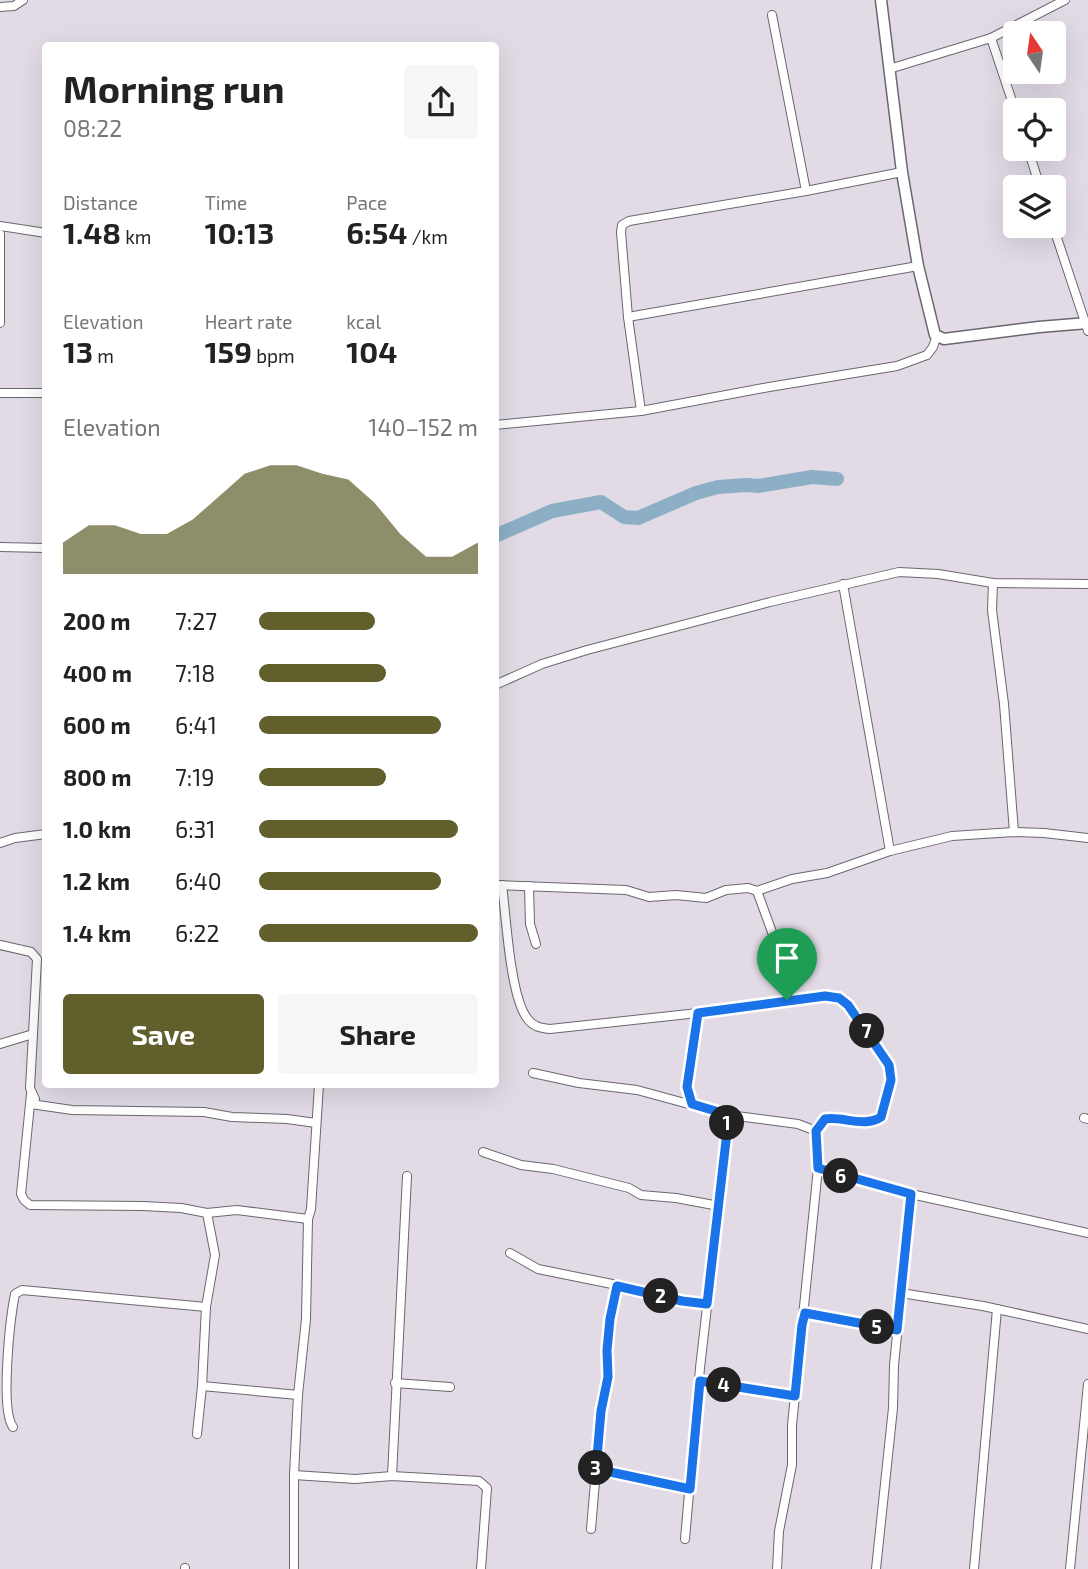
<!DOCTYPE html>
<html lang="en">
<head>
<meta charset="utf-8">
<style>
	body { margin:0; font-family:"Exo 2",sans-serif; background:#f6f6f6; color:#222; height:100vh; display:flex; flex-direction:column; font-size:26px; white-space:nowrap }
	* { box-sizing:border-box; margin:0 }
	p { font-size:23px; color:#767676 }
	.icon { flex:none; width:38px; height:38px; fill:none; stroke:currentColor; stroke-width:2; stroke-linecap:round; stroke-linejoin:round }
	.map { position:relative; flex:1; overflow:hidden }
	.panel { position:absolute; left:42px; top:42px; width:457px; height:1046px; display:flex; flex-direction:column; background:#fff; border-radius:7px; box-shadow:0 7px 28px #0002 }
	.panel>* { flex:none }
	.needle { width:46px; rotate:347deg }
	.fabs { position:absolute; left:1003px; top:21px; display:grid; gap:14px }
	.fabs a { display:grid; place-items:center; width:63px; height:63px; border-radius:7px; background:#fff; box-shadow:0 7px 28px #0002; font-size:35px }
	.pin { position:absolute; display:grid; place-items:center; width:60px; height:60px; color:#fff; margin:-72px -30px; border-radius:50% 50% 50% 0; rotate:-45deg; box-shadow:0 0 7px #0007 }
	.pin .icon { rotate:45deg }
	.km { position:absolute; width:35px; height:35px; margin:-18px; border-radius:50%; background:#222; color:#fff; font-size:19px; line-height:35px; text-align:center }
	.round { display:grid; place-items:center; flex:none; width:74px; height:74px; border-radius:7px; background:#f6f6f6 }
	.overview { display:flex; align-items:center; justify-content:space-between; height:119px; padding:0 21px }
	h1 { font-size:38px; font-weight:700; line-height:52px }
	.stats { display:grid; grid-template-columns:repeat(3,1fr); gap:10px; height:119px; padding:7px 21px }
	.stats div { display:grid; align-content:center }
	.stats b { font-size:30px; font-weight:700 }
	.stats small { font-size:19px; font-weight:400 }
	.stats p { font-size:19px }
	.chart { height:196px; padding:14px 21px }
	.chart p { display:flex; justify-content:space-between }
	.chart svg { width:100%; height:126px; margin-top:7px; fill:#615f2c; opacity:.7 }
	.primary-button { display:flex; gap:14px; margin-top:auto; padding:14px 21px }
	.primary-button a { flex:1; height:80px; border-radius:7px; background:#615f2c; color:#fff; font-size:28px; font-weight:700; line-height:80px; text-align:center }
	.primary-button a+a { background:#f6f6f6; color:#222 }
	ul { padding:0 21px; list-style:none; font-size:23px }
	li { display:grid; grid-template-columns:112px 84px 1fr; align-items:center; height:52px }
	li i { height:18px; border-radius:9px; background:#615f2c }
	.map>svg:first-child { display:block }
</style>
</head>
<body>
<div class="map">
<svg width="1088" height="1569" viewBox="0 0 1088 1569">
	<rect width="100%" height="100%" fill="#e2dbe6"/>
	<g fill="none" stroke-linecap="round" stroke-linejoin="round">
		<!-- river -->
		<path stroke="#8dafc6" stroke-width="14" d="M495,536L552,511L601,502L624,517L638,518L696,493L718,487L747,485L758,486L812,477L837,479"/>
		<defs>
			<g id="minor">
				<path d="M0,7L14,6L23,0"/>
				<path d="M772,15L806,191"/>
				<path d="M991,38L1015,110"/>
				<path d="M889,69L991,38L1065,0"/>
				<path d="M1028,149L1040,187"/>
				<path d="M0,226L46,233"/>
				<path d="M1053,226L1088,331"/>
				<path d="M0,234V323"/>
				<path d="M628,317L918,266"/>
				<path d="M0,393H46"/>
				<path d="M641,411L628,317L621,232L622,225L629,221L806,191L902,172"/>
				<path d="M495,425L641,411L769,387L897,366L927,355L933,347L936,338"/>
				<path d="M0,547L46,548"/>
				<path d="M993,583L992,610L1004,704L1014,832"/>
				<path d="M843,584L890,851"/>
				<path d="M495,685L542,664L587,650L770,602L899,572L938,574L993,583L1088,584"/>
				<path d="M0,843L15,838L46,834"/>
				<path d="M495,885L626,890L649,897L676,895L706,898L726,890L748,888L757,891L792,879L827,873L890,851L952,836L1014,832L1044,833L1088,838"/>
				<path d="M502,885C506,915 510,996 527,1018C533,1027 541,1028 550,1029L698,1013L825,996L839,998L848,1005L889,1065L891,1080L881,1117C865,1128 842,1116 825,1119L817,1126L818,1168L792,1425V1465L779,1531L777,1569"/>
				<path d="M529,886L530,924L536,944"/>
				<path d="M757,891L784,965L787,1000"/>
				<path d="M0,945L31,952L37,959L33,1034"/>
				<path d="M0,1044L33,1034L30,1088L35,1099L31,1104L72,1110L204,1112L232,1117L287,1119L316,1123"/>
				<path d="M533,1073L579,1083L637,1090L729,1115L798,1124L816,1131"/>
				<path d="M31,1094L21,1194L24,1200L30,1205L143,1206L181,1208L207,1213L237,1210L308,1219"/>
				<path d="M692,1104L687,1087L698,1013"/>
				<path d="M1084,1118L1088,1119"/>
				<path d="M483,1152L521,1165L553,1169L629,1188L641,1195L676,1198L719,1206"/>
				<path d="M818,1168L911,1194L1088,1233"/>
				<path d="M207,1213L215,1255L206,1307L202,1386L298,1395"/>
				<path d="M510,1253L538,1269L617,1285"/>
				<path d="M901,1293L983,1306L1088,1329"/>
				<path d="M805,1313L897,1330"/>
				<path d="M700,1381L795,1396"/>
				<path d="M395,1383L450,1387"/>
				<path d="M13,1427C0,1410 10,1319 15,1294L22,1290L206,1307"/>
				<path d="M197,1434L202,1386"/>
				<path d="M596,1469L690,1489"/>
				<path d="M294,1475L355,1479L392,1476L479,1481L487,1488L481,1569"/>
				<path d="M392,1476L407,1176"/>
				<path d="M591,1529L601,1411L608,1377L607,1350L610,1319L617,1285L682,1301L707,1304"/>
				<path d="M685,1539L700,1368L729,1115"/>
				<path d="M185,1569V1568"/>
				<path d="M294,1569V1475L298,1395L306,1319L308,1219L311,1209L319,1085"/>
				<path d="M876,1569L893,1408L894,1365L911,1194"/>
				<path d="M974,1569L997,1309"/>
				<path d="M1070,1569L1088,1384"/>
			</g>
			<path id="tertiary" d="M881,0L902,172L918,266L935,335L944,339L1039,327L1088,323"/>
		</defs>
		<!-- minor casing -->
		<use href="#minor" stroke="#6c666f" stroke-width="10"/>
		<!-- tertiary casing -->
		<use href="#tertiary" stroke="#6c666f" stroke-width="13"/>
		<!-- minor -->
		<use href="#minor" stroke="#fff" stroke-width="8"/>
		<!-- tertiary -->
		<use href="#tertiary" stroke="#fff" stroke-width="10"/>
	</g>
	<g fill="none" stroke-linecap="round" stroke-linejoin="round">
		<defs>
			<path id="route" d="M825,996L839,998L848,1005L889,1065L891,1080L881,1117C865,1128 842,1116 825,1119L816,1131L818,1168L911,1194L897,1330L805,1313L802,1325L795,1396L700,1381L690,1489L596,1469L601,1411L608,1377L607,1350L610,1319L617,1286L682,1301L707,1304L729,1115L692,1104L687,1087L698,1013Z"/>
		</defs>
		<!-- route casing -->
		<use href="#route" stroke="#fff" stroke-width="14"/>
		<!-- route -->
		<use href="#route" stroke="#1a73e8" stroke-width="9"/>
	</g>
</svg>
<div class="fabs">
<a><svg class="needle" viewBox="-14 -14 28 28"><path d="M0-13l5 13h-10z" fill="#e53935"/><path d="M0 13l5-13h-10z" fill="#767676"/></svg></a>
<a><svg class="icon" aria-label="locate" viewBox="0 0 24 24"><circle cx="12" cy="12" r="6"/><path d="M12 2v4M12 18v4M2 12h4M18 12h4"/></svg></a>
<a><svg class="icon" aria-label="layers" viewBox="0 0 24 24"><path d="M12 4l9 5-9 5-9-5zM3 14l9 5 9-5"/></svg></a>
</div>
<div class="pin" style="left:787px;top:1000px;background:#1e9e55"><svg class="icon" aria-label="arrive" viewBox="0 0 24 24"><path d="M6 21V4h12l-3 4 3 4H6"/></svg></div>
<b class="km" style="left:727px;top:1123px">1</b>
<b class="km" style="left:661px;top:1296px">2</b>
<b class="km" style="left:596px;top:1468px">3</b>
<b class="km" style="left:724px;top:1385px">4</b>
<b class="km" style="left:877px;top:1327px">5</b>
<b class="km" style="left:841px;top:1176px">6</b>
<b class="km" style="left:867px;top:1031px">7</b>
<section class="panel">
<div class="overview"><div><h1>Morning run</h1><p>08:22</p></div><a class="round"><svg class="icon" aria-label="share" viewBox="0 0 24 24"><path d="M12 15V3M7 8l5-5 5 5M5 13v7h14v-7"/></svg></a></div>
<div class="stats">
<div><p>Distance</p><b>1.48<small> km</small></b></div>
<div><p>Time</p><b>10:13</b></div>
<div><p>Pace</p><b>6:54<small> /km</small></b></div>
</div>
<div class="stats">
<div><p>Elevation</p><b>13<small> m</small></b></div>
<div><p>Heart rate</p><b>159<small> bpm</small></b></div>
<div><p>kcal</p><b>104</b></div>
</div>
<div class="chart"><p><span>Elevation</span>140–152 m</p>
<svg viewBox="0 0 160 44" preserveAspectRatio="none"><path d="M0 44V33L10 27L20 27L30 30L40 30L50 25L60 17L70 9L80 6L90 6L100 9L110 11L120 19L130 30L140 38L150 38L160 33V44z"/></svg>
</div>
<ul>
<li><b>200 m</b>7:27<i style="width:53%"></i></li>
<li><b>400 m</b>7:18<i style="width:58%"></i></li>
<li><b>600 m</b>6:41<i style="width:83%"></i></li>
<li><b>800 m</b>7:19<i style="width:58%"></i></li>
<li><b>1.0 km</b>6:31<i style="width:91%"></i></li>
<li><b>1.2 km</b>6:40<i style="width:83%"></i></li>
<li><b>1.4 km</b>6:22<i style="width:100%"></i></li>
</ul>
<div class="primary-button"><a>Save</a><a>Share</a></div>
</section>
</div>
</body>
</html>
